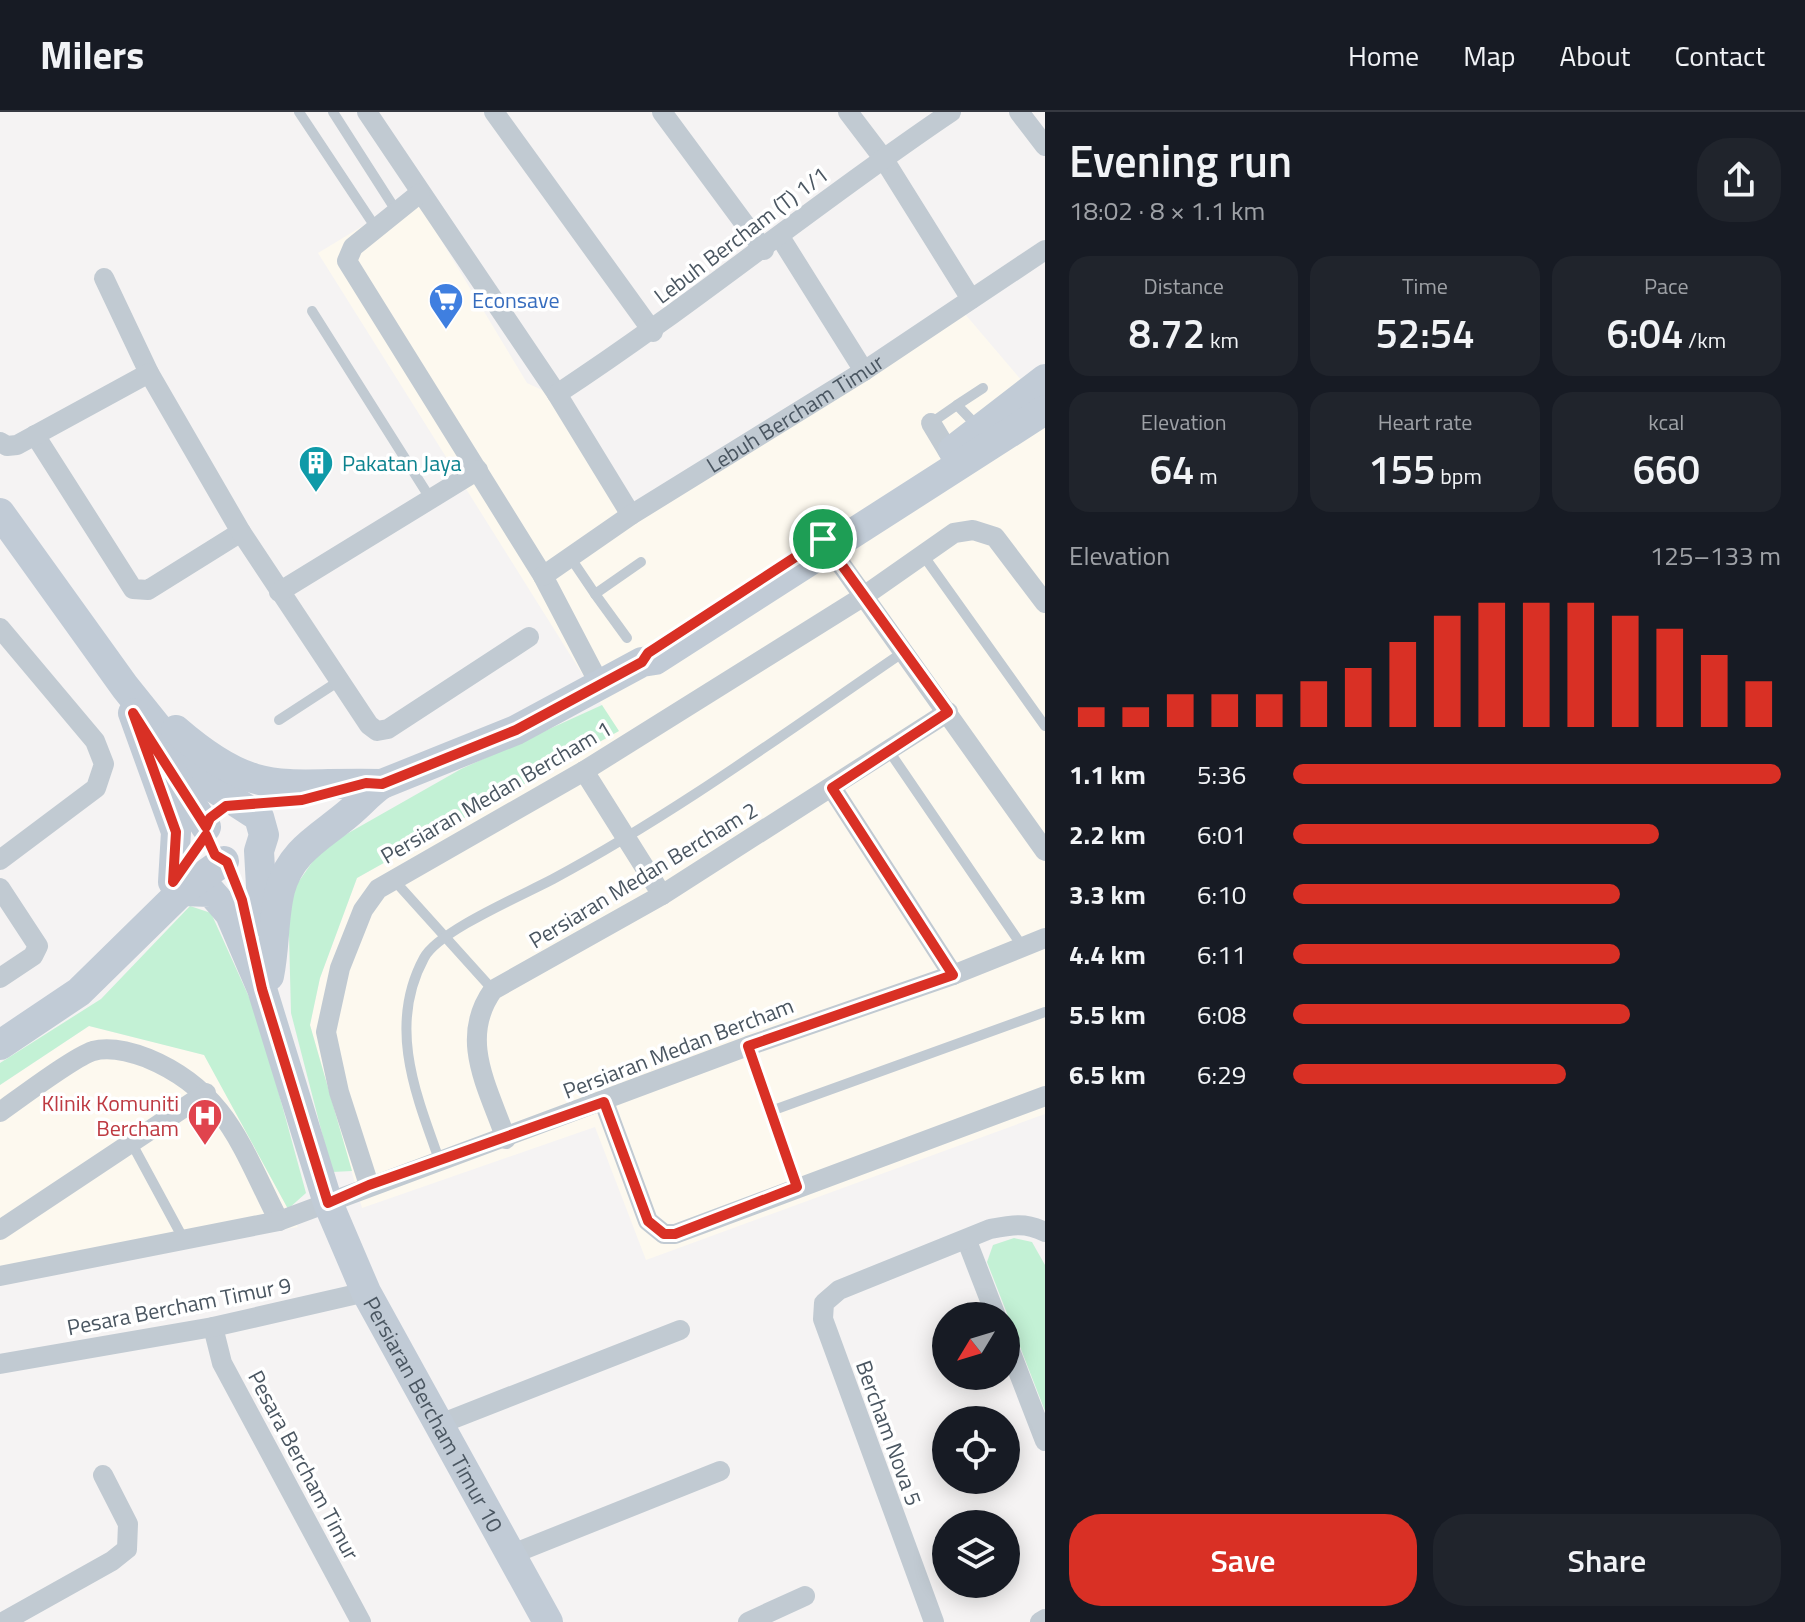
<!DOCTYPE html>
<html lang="en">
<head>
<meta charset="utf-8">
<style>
	body { margin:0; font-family:"Titillium Web",sans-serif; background:#20242c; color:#f1f3f6; height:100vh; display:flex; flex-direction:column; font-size:30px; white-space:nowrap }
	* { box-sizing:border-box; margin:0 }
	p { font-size:26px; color:#9ea1a6 }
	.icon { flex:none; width:44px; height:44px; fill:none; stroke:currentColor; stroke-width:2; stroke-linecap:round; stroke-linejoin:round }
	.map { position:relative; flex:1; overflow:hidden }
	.side { display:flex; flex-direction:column; background:#171b24; width:760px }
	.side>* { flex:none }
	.needle { width:52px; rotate:232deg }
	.buttons { position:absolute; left:932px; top:1190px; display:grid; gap:16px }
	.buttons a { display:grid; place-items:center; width:88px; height:88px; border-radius:50%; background:#171b24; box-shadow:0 4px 20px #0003; font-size:40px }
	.pin { position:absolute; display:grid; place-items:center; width:68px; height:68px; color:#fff; margin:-34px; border:4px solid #fff; border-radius:50%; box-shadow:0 2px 8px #0007 }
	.round { display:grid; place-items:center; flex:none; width:84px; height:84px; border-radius:32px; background:#20242c }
	.summary { display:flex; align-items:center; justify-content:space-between; height:136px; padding:0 24px }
	h1 { font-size:44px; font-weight:600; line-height:60px }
	.figures { display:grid; grid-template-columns:repeat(3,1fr); gap:12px; height:136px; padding:8px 24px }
	.figures div { display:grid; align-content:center; border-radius:20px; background:#20242c; text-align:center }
	.figures b { font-size:40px; font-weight:600 }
	.figures small { font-size:22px; font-weight:400 }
	.figures p { font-size:22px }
	.chart { height:224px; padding:16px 24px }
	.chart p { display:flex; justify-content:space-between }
	.chart svg { width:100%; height:144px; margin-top:8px; stroke:#d93025; stroke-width:6 }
	.cta { display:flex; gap:16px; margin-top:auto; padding:16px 24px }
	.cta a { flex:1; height:92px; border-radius:32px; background:#d93025; color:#fff; font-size:32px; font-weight:600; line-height:92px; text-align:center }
	.cta a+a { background:#20242c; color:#f1f3f6 }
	ul { padding:0 24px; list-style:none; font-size:26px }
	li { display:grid; grid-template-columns:128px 96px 1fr; align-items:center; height:60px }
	li i { height:20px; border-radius:10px; background:#d93025 }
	header { display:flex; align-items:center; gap:48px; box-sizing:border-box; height:112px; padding:0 40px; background:#171b24; border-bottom:2px solid #363941 }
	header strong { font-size:38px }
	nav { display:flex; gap:44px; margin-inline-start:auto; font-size:28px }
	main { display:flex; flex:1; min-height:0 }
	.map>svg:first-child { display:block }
</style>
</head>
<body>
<header>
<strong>Milers</strong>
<nav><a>Home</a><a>Map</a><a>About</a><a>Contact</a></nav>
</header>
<main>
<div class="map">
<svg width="1045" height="1510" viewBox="0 0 1045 1510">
	<rect width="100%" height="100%" fill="#f5f3f3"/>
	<!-- commercial -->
	<g fill="#fdf9ef">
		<path d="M414,83L527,271L557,285L630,404L959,195L1045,296V1002L646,1148L595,1015L362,1096L310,913L320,866L357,766L618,619L318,141Z"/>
		<path d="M89,914L205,943L298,1115L0,1170V973Z"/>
	</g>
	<!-- green -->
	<g fill="#c3f1d5">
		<path d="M602,593L619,619L357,766L320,866L310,913L352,1059L332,1060L291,901L288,785L322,736L461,657Z"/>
		<path d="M190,794L211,801L258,905L306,1081L288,1097L204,943L89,914L0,973V951L101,887Z"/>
		<path d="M1014,1126L1032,1130L1045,1153V1299L987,1150L993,1133Z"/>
	</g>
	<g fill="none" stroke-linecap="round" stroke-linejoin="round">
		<!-- lane -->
		<g stroke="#c1cad2" stroke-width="10">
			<path d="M299,0L376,116"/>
			<path d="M333,0L397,100"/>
			<path d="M312,199L430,386"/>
			<path d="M931,311L957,293"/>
			<path d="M979,316L957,293L983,276"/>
			<path d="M923,443L1045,614"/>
			<path d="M570,445L595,482L641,450"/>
			<path d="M595,482L627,526"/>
			<path d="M279,608L339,569"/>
			<path d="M889,639L1022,834"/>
			<path d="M393,767L493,878"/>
			<path d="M748,934L797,1075"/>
			<path d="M771,999L1045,900"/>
			<path d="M131,1030L184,1128"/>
			<path d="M440,1050C416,983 387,914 424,846C438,819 523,783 553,767C676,701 789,618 905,539"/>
		</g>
		<!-- street -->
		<g stroke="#c1cad2" stroke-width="20">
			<path d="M367,0L557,282"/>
			<path d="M494,0L653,220"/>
			<path d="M662,0L764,138"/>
			<path d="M848,0L883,46L971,187"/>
			<path d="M1019,0L1045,34"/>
			<path d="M420,81L353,135L347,149L543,464L600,573"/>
			<path d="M780,125L864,259"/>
			<path d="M104,166L149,261"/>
			<path d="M931,311L949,341"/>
			<path d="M35,323L133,477L148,478L241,420"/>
			<path d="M0,330L7,334L17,333L149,261L241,420L369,613L377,619L388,617L529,525"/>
			<path d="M631,403L557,282C693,193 817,90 951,0"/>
			<path d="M823,427L1045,739"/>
			<path id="s1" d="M543,464L631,403L864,259L1045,138"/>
			<path d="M279,480L478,358"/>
			<path d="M0,516L95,629L104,652L96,676L0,748"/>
			<path d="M584,659L662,783"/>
			<path d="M832,676L953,863"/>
			<path d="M0,776L38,834L33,844L0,866"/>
			<path d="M604,990L648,1109L664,1122H675L1045,984"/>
			<path d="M0,1000C20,986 74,945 93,939C111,934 131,940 147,946C227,979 242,1037 279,1109"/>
			<path d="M506,1027C488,975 458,927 493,878L662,783L948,600"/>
			<path d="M369,1073L339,980L326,920L340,856L363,798L378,777L584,659L864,484L954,421L973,418L995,425L1045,491"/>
			<path d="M0,1118L206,981"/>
			<path d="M967,1129L996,1204"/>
			<path d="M0,1164L279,1109L748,934L953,863L1045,826"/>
			<path d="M213,1215L222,1251L361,1510"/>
			<path d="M1006,1228L1045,1329"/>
			<path d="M0,1252L213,1215L366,1180"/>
			<path d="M440,1312L680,1218"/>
			<path d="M510,1443L720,1359"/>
			<path d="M3,1510L112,1449L127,1437L128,1412L103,1363"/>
			<path d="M748,1510L805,1484"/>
			<path d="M934,1510L823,1207L824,1191L839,1178L990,1117C1011,1113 1026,1110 1045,1120"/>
			<path d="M1040,1510L1045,1507"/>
		</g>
		<!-- secondary -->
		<g stroke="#c1cbd6" stroke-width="30">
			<path d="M953,338L1045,267"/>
			<path d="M0,401L125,575L182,646L211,674L259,705L264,723L259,739L263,810"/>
			<path d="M133,601L176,720L173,770"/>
			<path d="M176,618C258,689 284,669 382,672"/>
			<path d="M162,645L206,715"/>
			<path id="s2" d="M182,779L211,780L230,802L262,877L328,1091L366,1180L548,1510"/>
			<path d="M269,864C275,835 273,806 280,778C291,738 321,725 349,701C361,691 370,680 382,672L516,618L642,550L655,548L1045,298"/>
			<path d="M0,933L79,880L182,779L224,749"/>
		</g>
	</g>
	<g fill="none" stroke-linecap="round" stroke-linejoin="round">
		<defs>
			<path id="route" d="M823,427L948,600L832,676L953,863L748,934L797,1075L675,1122H664L648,1109L604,990L369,1073L328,1091L262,877L242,788L227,750L215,743L206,723L173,770L176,720L133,601L206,715L210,706L226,694L302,688L366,671L382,672L516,618L642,550L648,541Z"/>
		</defs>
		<!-- route casing -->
		<use href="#route" stroke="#fff" stroke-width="16"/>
		<!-- route -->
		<use href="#route" stroke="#d93025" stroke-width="10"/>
	</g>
	<!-- icons -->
	<defs>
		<symbol id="supermarket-pin" viewBox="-11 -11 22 30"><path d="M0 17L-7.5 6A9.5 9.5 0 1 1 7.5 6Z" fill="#3f7fe0" stroke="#fff"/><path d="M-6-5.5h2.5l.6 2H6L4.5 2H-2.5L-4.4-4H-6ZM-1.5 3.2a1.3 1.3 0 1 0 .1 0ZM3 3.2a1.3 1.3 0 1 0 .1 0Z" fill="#fff"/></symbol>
		<symbol id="building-pin" viewBox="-11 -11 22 30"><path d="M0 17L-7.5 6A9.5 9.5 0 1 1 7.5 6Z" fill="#0f9aa8" stroke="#fff"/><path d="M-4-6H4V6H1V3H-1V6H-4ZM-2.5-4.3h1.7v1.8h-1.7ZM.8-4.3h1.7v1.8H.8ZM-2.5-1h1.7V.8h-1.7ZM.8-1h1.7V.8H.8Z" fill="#fff"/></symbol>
		<symbol id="hospital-pin" viewBox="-11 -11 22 30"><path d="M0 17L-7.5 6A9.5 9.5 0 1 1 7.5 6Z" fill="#e0444e" stroke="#fff"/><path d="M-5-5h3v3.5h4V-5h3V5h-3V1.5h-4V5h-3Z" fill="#fff"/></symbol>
	</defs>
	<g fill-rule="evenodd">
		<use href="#supermarket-pin" x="426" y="168" width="40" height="54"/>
		<use href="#building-pin" x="296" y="331" width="40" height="54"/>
		<use href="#hospital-pin" x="185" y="984" width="40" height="54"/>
	</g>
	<g text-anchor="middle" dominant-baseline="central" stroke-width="7" stroke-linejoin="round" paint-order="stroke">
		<!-- street labels -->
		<g font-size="22" fill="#4a5661" stroke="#fff">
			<text transform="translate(741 123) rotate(-37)">Lebuh Bercham (T) 1/1</text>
			<text stroke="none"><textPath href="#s1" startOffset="300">Lebuh Bercham Timur</textPath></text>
			<text transform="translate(496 680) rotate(-30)">Persiaran Medan Bercham 1</text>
			<text transform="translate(643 763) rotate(-31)">Persiaran Medan Bercham 2</text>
			<text transform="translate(678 936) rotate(-21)">Persiaran Medan Bercham</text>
			<text transform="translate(179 1194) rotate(-11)">Pesara Bercham Timur 9</text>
			<text stroke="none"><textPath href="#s2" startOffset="600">Persiaran Bercham Timur 10</textPath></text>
			<text transform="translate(889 1321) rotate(70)">Bercham Nova 5</text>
			<text transform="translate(304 1353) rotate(62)">Pesara Bercham Timur</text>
		</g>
		<!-- shop labels -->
		<g font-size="22" fill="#366cbe" stroke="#fff" text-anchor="start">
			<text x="472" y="188">Econsave</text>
		</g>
		<!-- culture labels -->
		<g font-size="22" fill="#0d838f" stroke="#fff" text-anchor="start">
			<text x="342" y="351">Pakatan Jaya</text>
		</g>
		<!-- health labels -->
		<g font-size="22" fill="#be3a42" stroke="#fff" text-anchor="end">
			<text x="179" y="991">Klinik Komuniti<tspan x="179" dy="25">Bercham</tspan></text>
		</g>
	</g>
</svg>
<div class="buttons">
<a><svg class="needle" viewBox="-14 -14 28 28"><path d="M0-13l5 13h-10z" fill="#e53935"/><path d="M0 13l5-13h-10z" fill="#9ea1a6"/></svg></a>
<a><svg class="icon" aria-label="locate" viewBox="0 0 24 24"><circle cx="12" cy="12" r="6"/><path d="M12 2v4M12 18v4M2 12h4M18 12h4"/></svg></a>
<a><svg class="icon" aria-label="layers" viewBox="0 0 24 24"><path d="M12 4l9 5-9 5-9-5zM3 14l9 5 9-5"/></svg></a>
</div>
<div class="pin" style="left:823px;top:427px;background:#1e9e55"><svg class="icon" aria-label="arrive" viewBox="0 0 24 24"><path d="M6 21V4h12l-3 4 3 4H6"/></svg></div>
</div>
<section class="side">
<div class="summary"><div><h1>Evening run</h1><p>18:02 · 8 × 1.1 km</p></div><a class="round"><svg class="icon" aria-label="share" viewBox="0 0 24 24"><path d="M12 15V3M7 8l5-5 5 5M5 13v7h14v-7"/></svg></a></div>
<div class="figures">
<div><p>Distance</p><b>8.72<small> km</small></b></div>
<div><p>Time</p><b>52:54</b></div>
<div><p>Pace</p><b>6:04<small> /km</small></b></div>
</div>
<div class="figures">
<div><p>Elevation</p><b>64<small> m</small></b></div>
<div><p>Heart rate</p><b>155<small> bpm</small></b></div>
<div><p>kcal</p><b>660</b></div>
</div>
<div class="chart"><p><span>Elevation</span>125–133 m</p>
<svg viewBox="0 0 160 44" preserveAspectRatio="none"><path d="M5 44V38M15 44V38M25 44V34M35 44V34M45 44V34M55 44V30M65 44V26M75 44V18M85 44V10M95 44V6M105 44V6M115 44V6M125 44V10M135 44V14M145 44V22M155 44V30"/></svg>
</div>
<ul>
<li><b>1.1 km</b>5:36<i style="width:100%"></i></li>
<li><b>2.2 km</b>6:01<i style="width:75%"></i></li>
<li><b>3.3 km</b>6:10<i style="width:67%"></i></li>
<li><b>4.4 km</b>6:11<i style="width:67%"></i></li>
<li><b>5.5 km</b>6:08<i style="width:69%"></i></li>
<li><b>6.5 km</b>6:29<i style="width:56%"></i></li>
</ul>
<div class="cta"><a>Save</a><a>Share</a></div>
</section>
</main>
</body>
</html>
